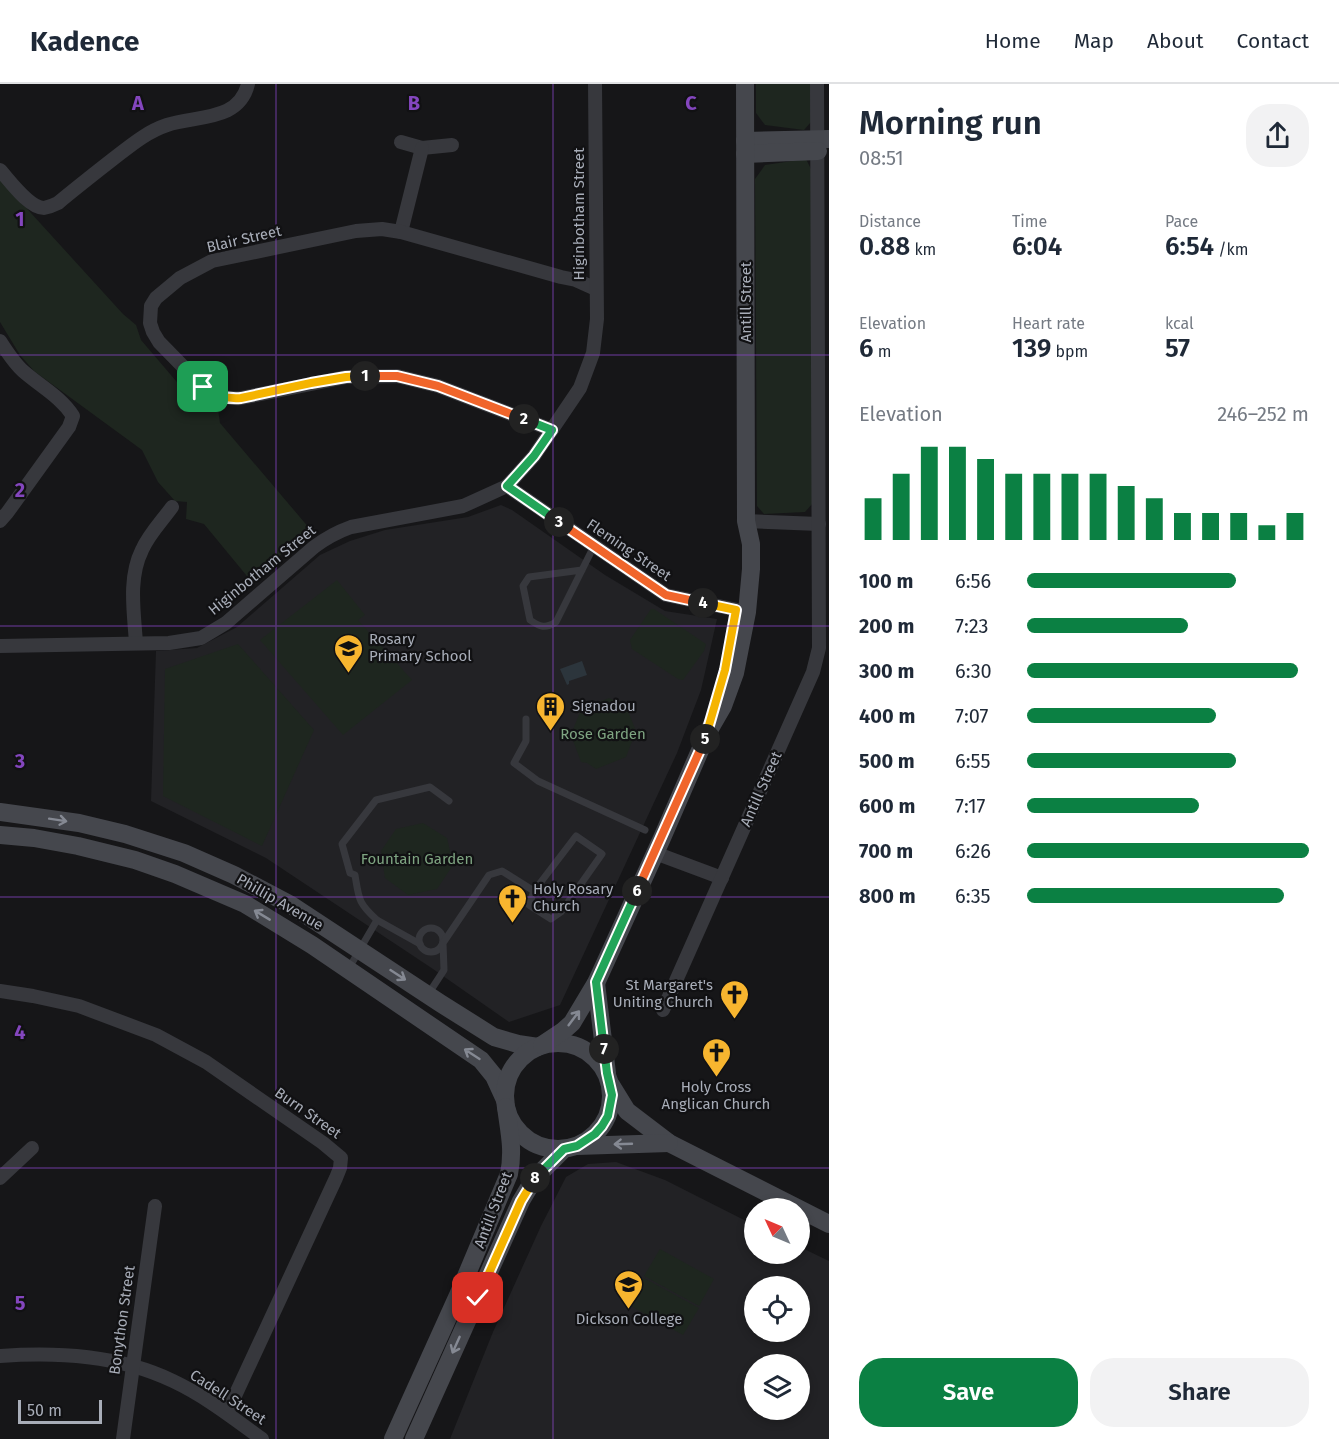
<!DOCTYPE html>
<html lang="en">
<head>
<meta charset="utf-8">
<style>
	body { margin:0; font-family:"Fira Sans",sans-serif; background:#f2f2f3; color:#1f2937; height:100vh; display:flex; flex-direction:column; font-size:22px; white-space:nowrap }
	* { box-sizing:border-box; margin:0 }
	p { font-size:20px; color:#747a83 }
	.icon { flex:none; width:33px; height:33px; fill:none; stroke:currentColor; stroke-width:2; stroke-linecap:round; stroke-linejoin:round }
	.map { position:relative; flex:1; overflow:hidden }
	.sheet { display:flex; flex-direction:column; background:#fff; width:510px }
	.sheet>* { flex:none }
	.needle { width:39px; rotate:314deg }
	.fabs { position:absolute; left:744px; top:1114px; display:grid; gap:12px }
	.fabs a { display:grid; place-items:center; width:66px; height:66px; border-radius:50%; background:#fff; box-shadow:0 3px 9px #0003; font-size:30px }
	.scale { position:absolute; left:18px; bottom:15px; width:84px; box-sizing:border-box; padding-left:6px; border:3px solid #a8adb8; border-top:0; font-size:16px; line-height:21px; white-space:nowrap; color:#a8adb8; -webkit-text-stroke:4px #111113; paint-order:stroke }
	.pin { position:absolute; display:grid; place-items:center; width:51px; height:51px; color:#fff; margin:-26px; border-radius:12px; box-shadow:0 3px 9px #0006 }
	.km { position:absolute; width:30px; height:30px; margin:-15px; border-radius:50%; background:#222; color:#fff; font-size:16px; line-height:30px; text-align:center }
	.round { display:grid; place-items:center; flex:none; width:63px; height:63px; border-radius:24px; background:#f2f2f3 }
	.head { display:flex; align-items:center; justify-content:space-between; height:102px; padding:0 30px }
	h1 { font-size:33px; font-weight:600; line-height:45px }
	.stats { display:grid; grid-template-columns:repeat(3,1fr); gap:9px; height:102px; padding:6px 30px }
	.stats div { display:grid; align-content:center }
	.stats b { font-size:26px; font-weight:600 }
	.stats small { font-size:16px; font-weight:400 }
	.stats p { font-size:16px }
	.chart { height:168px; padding:12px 30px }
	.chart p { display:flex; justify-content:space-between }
	.chart svg { width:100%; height:108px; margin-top:6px; stroke:#0b8043; stroke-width:6 }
	.primary-button { display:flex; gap:12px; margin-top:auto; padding:12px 30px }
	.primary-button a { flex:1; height:69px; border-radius:24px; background:#0b8043; color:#fff; font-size:24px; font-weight:600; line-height:69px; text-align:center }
	.primary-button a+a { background:#f2f2f3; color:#1f2937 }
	ul { padding:0 30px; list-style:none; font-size:20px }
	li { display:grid; grid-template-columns:96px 72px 1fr; align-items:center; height:45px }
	li i { height:15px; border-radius:8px; background:#0b8043 }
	header { display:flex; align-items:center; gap:36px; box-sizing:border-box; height:84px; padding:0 30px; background:#fff; border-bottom:2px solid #e0e1e3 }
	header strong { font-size:28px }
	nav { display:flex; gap:33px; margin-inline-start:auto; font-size:21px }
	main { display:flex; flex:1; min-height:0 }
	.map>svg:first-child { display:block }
</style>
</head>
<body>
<header>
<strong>Kadence</strong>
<nav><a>Home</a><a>Map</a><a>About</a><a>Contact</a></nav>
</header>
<main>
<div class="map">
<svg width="829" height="1355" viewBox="0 0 829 1355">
	<rect width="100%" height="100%" fill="#161618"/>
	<!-- built -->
	<g fill="#222225" fill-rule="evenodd">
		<path d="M501,421L512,426L605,491L665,527L717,535L701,606L677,669L560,921L509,938L433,885L266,774L151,717L156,567L197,564L237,543L320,471L350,457L385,446L468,433Z"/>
		<path d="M616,1078L665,1096L754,1141V1170H800V1163L829,1177V1355H450L493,1248L541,1142L566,1093L588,1080ZM754,1203H800V1248H754ZM754,1281H800V1326H754Z"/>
	</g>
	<!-- green -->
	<g fill="#1e261f">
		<path d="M756,0H812L811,38L804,46L765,41L756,29Z"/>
		<path d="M806,75L812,87L813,419L805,428L764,430L757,422L755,95L765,81Z"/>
		<path d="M0,95L123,230L136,241L141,256L194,318L213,328L218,325L220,339L310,445L251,497L204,440L186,435L187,418L175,417L158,398L142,366L34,287L20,271L0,238Z"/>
		<path d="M337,496L365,531L358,536L412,596L343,651L260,556Z"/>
		<path d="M651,525H654L706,560L704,567L683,596L678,595L632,565L630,556Z"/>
		<path d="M238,560L314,646L262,762L163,712L165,585Z"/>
		<path d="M609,614L626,622L636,647L626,673L596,685L587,679L581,678L571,651L572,648L581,626L584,624Z"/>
		<path d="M423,739L447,754L453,781L437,805L408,811L385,794L381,767L396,745Z"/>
		<path d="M660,1165L714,1195L699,1222L644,1192Z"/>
		<path d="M644,1194L699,1224L683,1251L629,1221Z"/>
	</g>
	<!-- water -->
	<path fill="#2c353c" d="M582,577L587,591L569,597V600L567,601L560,585Z"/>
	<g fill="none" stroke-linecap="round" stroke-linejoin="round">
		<!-- lane -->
		<g stroke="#37383d" stroke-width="7">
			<path d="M582,486L529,493L523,502L530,536C540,543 545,545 556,538L594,462"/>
			<path d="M526,635V657L514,679L538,697L645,746"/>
			<path d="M377,836C358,819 359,815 355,791L350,789L342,760L376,716L430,703L449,717"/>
			<circle cx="431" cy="856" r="12"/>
			<path d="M349,884L377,836L420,860"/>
			<path d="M429,909L444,886L443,859L489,791L502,787L534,807L529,821L551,835L561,828L602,770L576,752L534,807"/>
		</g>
		<!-- street -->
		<g stroke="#37383d" stroke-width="14">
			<path d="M401,58L422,64L452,61"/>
			<path d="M0,86C10,97 29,124 44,124C49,123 54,121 58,119C76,104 94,90 113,75C130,62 146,48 167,41C196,31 239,38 248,0"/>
			<path d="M401,148L422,64"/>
			<path d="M0,257C7,268 14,279 23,287C40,302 61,313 73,332L69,343L7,429L0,437"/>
			<path d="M552,346L438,302L397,292L346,293L241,314C227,315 215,312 203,303L159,258L153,248L150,239L151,222L156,214L180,194L212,177L356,147L382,145L401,148L561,193L576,196L596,205"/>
			<path d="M507,402L666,511L747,528"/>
			<path d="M746,437L819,440"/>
			<path d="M136,559C134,528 128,494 142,466C149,450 162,437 172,423"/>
			<path d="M0,562L169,559L201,554L226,539L314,463C326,454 337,448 351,443L463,422L507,402L534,372L580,304L593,269L597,235L595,0"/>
			<path d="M655,769L722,794"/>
			<path d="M0,907L33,912L79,922L156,951L206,978L323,1059L341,1074L340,1084L336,1094L227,1329"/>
			<path d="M663,926L813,588L819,564L817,0"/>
			<path d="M0,1094L32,1064"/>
			<path d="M0,1272C58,1268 119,1271 173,1297C205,1312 233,1334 262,1355"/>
			<path d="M123,1355L155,1122"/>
		</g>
		<!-- secondary -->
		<g stroke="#45474d" stroke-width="18">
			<path d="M745,57L829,55"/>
			<path d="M745,70L818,67"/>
			<path d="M0,728L79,739L125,750L184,769L234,791L291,821L440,919L494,953L518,960L538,963"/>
			<path d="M0,751L34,754L78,762L135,776L175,790L245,820L312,861L481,976L494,992L505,1016"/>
			<path d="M596,899L607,989"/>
			<circle cx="558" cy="1012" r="53"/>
			<path d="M542,961L563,947L572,939L596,899L662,754L708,648L723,622L735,589L747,528L751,485V460L746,437L745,0"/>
			<path d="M611,1001L627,1027L669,1059L829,1140"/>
			<path d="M577,1062L669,1059"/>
			<path d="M393,1355L459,1209L509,1090C514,1065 509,1047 506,1023"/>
			<path d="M414,1355L521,1117L534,1095L564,1065"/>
		</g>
	</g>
	<!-- one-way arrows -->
	<defs><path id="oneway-shaft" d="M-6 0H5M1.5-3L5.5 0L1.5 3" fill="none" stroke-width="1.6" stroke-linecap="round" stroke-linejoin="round" transform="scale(1.5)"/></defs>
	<g stroke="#858993">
		<use href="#oneway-shaft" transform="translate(58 736) rotate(9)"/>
		<use href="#oneway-shaft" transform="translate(262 831) rotate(-149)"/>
		<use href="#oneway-shaft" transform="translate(398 891) rotate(33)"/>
		<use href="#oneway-shaft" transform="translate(574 934) rotate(-53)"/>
		<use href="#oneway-shaft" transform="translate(472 970) rotate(-147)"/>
		<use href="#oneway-shaft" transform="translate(623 1060) rotate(178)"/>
		<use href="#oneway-shaft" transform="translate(456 1261) rotate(114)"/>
	</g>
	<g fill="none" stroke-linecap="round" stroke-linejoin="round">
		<defs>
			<path id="split-1" d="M203,303C214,312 227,315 241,314L311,299L346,293L365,292"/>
			<path id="split-2" d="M365,292H397L438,302L524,335"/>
			<path id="split-3" d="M524,335L552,346L534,372L507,402L559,438"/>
			<path id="split-4" d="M559,438L666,511L703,519"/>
			<path id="split-5" d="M703,519L736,526L725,586L705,655"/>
			<path id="split-6" d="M637,807L705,655"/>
			<path id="split-7" d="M604,965L596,898L637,807"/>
			<path id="split-8" d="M535,1094L564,1065L577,1062L595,1050L602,1042L608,1032L612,1011L607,989L604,965"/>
			<path id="split-9" d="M478,1214L521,1117L535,1094"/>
		</defs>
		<!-- split-1 casing -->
		<use href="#split-1" stroke="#fff" stroke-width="12"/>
		<!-- split-2 casing -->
		<use href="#split-2" stroke="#fff" stroke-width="12"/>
		<!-- split-3 casing -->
		<use href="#split-3" stroke="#fff" stroke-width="12"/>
		<!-- split-4 casing -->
		<use href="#split-4" stroke="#fff" stroke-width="12"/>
		<!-- split-5 casing -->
		<use href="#split-5" stroke="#fff" stroke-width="12"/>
		<!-- split-6 casing -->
		<use href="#split-6" stroke="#fff" stroke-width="12"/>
		<!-- split-7 casing -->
		<use href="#split-7" stroke="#fff" stroke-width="12"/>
		<!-- split-8 casing -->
		<use href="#split-8" stroke="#fff" stroke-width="12"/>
		<!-- split-9 casing -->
		<use href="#split-9" stroke="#fff" stroke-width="12"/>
		<!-- split-1 -->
		<use href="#split-1" stroke="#f5b400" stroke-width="8"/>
		<!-- split-2 -->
		<use href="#split-2" stroke="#f0652b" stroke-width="8"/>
		<!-- split-3 -->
		<use href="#split-3" stroke="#22a559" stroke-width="8"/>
		<!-- split-4 -->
		<use href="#split-4" stroke="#f0652b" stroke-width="8"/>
		<!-- split-5 -->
		<use href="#split-5" stroke="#f5b400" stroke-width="8"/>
		<!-- split-6 -->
		<use href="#split-6" stroke="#f0652b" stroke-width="8"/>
		<!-- split-7 -->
		<use href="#split-7" stroke="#22a559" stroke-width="8"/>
		<!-- split-8 -->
		<use href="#split-8" stroke="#22a559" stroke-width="8"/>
		<!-- split-9 -->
		<use href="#split-9" stroke="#f5b400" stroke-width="8"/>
	</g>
	<!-- grid -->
	<path fill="none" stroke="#8446be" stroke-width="1.5" stroke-opacity="0.55" d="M276,0V1355M553,0V1355M0,271H829M0,542H829M0,813H829M0,1084H829"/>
	<!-- icons -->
	<defs>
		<symbol id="school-pin" viewBox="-11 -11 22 30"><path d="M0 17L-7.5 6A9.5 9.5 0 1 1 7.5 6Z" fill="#f7b52f" stroke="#111113"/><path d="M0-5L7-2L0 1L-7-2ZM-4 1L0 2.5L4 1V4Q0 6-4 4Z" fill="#111"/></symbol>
		<symbol id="building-pin" viewBox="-11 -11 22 30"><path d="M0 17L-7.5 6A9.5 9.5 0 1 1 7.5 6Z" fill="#f7b52f" stroke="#111113"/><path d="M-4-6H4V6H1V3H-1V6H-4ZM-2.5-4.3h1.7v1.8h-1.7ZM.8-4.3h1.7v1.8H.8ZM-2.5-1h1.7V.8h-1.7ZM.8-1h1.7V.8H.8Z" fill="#111"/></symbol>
		<symbol id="church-pin" viewBox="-11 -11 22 30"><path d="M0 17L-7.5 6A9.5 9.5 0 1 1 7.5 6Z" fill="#f7b52f" stroke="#111113"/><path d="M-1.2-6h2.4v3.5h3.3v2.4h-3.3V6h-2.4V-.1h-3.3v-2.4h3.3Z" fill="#111"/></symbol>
	</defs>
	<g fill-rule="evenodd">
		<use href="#school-pin" x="332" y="548" width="33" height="45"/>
		<use href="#building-pin" x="534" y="606" width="33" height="45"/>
		<use href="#church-pin" x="496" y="798" width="33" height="45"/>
		<use href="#church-pin" x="718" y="894" width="33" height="45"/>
		<use href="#church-pin" x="700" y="952" width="33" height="45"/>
		<use href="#school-pin" x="612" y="1184" width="33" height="45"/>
	</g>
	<g text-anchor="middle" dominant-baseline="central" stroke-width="4.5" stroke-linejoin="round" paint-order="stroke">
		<!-- street labels -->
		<g font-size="15" fill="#a8adb8" stroke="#111113">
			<text transform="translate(579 130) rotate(-90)">Higinbotham Street</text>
			<text transform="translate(244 155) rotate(-13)">Blair Street</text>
			<text transform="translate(746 218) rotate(-90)">Antill Street</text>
			<text transform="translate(629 466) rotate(34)">Fleming Street</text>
			<text transform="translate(262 486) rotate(-39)">Higinbotham Street</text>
			<text transform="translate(761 705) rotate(-66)">Antill Street</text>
			<text transform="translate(280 818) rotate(30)">Phillip Avenue</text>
			<text transform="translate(308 1029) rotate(35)">Burn Street</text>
			<text transform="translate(493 1126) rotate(-69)">Antill Street</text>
			<text transform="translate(122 1236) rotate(-82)">Bonython Street</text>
			<text transform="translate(228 1313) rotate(33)">Cadell Street</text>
		</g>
		<!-- poi labels -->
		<g font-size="15" fill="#a8adb8" stroke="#111113" text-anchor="start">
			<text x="369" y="555">Rosary<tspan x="369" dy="17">Primary School</tspan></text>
			<text x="572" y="622">Signadou</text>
			<text x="533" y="805">Holy Rosary<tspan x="533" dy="17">Church</tspan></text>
			<text x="713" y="901" text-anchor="end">St Margaret's<tspan x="713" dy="17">Uniting Church</tspan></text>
			<text x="716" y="1003" text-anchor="middle">Holy Cross<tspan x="716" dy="17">Anglican Church</tspan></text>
			<text x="629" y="1235" text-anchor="middle">Dickson College</text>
		</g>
		<!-- park labels -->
		<g font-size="15" fill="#7ea481" stroke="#111113">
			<text x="603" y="650">Rose Garden</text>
			<text x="417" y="775">Fountain Garden</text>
		</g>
	</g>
	<g font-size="20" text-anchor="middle" font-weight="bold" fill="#8446be" stroke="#111113" stroke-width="4.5" stroke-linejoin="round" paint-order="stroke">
		<text x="138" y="26">A</text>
		<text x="414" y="26">B</text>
		<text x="691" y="26">C</text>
		<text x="20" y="142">1</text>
		<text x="20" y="413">2</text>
		<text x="20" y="684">3</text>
		<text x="20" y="955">4</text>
		<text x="20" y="1226">5</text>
	</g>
</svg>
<div class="fabs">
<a><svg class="needle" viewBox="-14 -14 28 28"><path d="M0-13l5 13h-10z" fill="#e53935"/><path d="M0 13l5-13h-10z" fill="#747a83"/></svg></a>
<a><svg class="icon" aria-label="locate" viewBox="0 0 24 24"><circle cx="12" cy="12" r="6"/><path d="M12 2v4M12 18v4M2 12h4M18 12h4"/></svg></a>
<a><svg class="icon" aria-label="layers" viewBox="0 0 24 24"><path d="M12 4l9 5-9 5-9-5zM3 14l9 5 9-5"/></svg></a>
</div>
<div class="scale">50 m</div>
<div class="pin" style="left:203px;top:303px;background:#1e9e55"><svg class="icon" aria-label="arrive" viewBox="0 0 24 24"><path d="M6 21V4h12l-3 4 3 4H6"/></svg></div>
<div class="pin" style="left:478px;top:1214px;background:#d93025"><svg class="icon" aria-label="check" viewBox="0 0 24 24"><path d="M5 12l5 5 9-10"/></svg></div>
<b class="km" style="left:365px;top:292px">1</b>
<b class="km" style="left:524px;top:335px">2</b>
<b class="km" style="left:559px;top:438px">3</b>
<b class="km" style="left:703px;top:519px">4</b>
<b class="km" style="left:705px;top:655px">5</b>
<b class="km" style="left:637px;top:807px">6</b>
<b class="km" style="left:604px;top:965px">7</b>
<b class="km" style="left:535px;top:1094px">8</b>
</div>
<section class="sheet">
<div class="head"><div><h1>Morning run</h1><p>08:51</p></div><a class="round"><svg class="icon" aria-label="share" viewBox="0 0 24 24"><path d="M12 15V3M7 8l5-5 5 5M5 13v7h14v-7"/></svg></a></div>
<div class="stats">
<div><p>Distance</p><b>0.88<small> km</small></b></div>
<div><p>Time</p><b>6:04</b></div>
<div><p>Pace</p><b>6:54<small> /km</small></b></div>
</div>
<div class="stats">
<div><p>Elevation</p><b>6<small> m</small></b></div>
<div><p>Heart rate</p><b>139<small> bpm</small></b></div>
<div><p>kcal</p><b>57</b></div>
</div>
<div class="chart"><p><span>Elevation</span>246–252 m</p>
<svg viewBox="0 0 160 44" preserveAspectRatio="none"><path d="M5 44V27M15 44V17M25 44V6M35 44V6M45 44V11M55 44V17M65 44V17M75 44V17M85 44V17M95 44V22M105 44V27M115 44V33M125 44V33M135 44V33M145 44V38M155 44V33"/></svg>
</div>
<ul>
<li><b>100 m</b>6:56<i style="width:74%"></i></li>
<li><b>200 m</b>7:23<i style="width:57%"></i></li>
<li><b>300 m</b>6:30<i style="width:96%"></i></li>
<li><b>400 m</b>7:07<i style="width:67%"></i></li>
<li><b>500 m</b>6:55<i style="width:74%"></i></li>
<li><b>600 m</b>7:17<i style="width:61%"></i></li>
<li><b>700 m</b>6:26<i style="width:100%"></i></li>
<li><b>800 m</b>6:35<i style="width:91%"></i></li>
</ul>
<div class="primary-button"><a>Save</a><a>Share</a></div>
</section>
</main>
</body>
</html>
